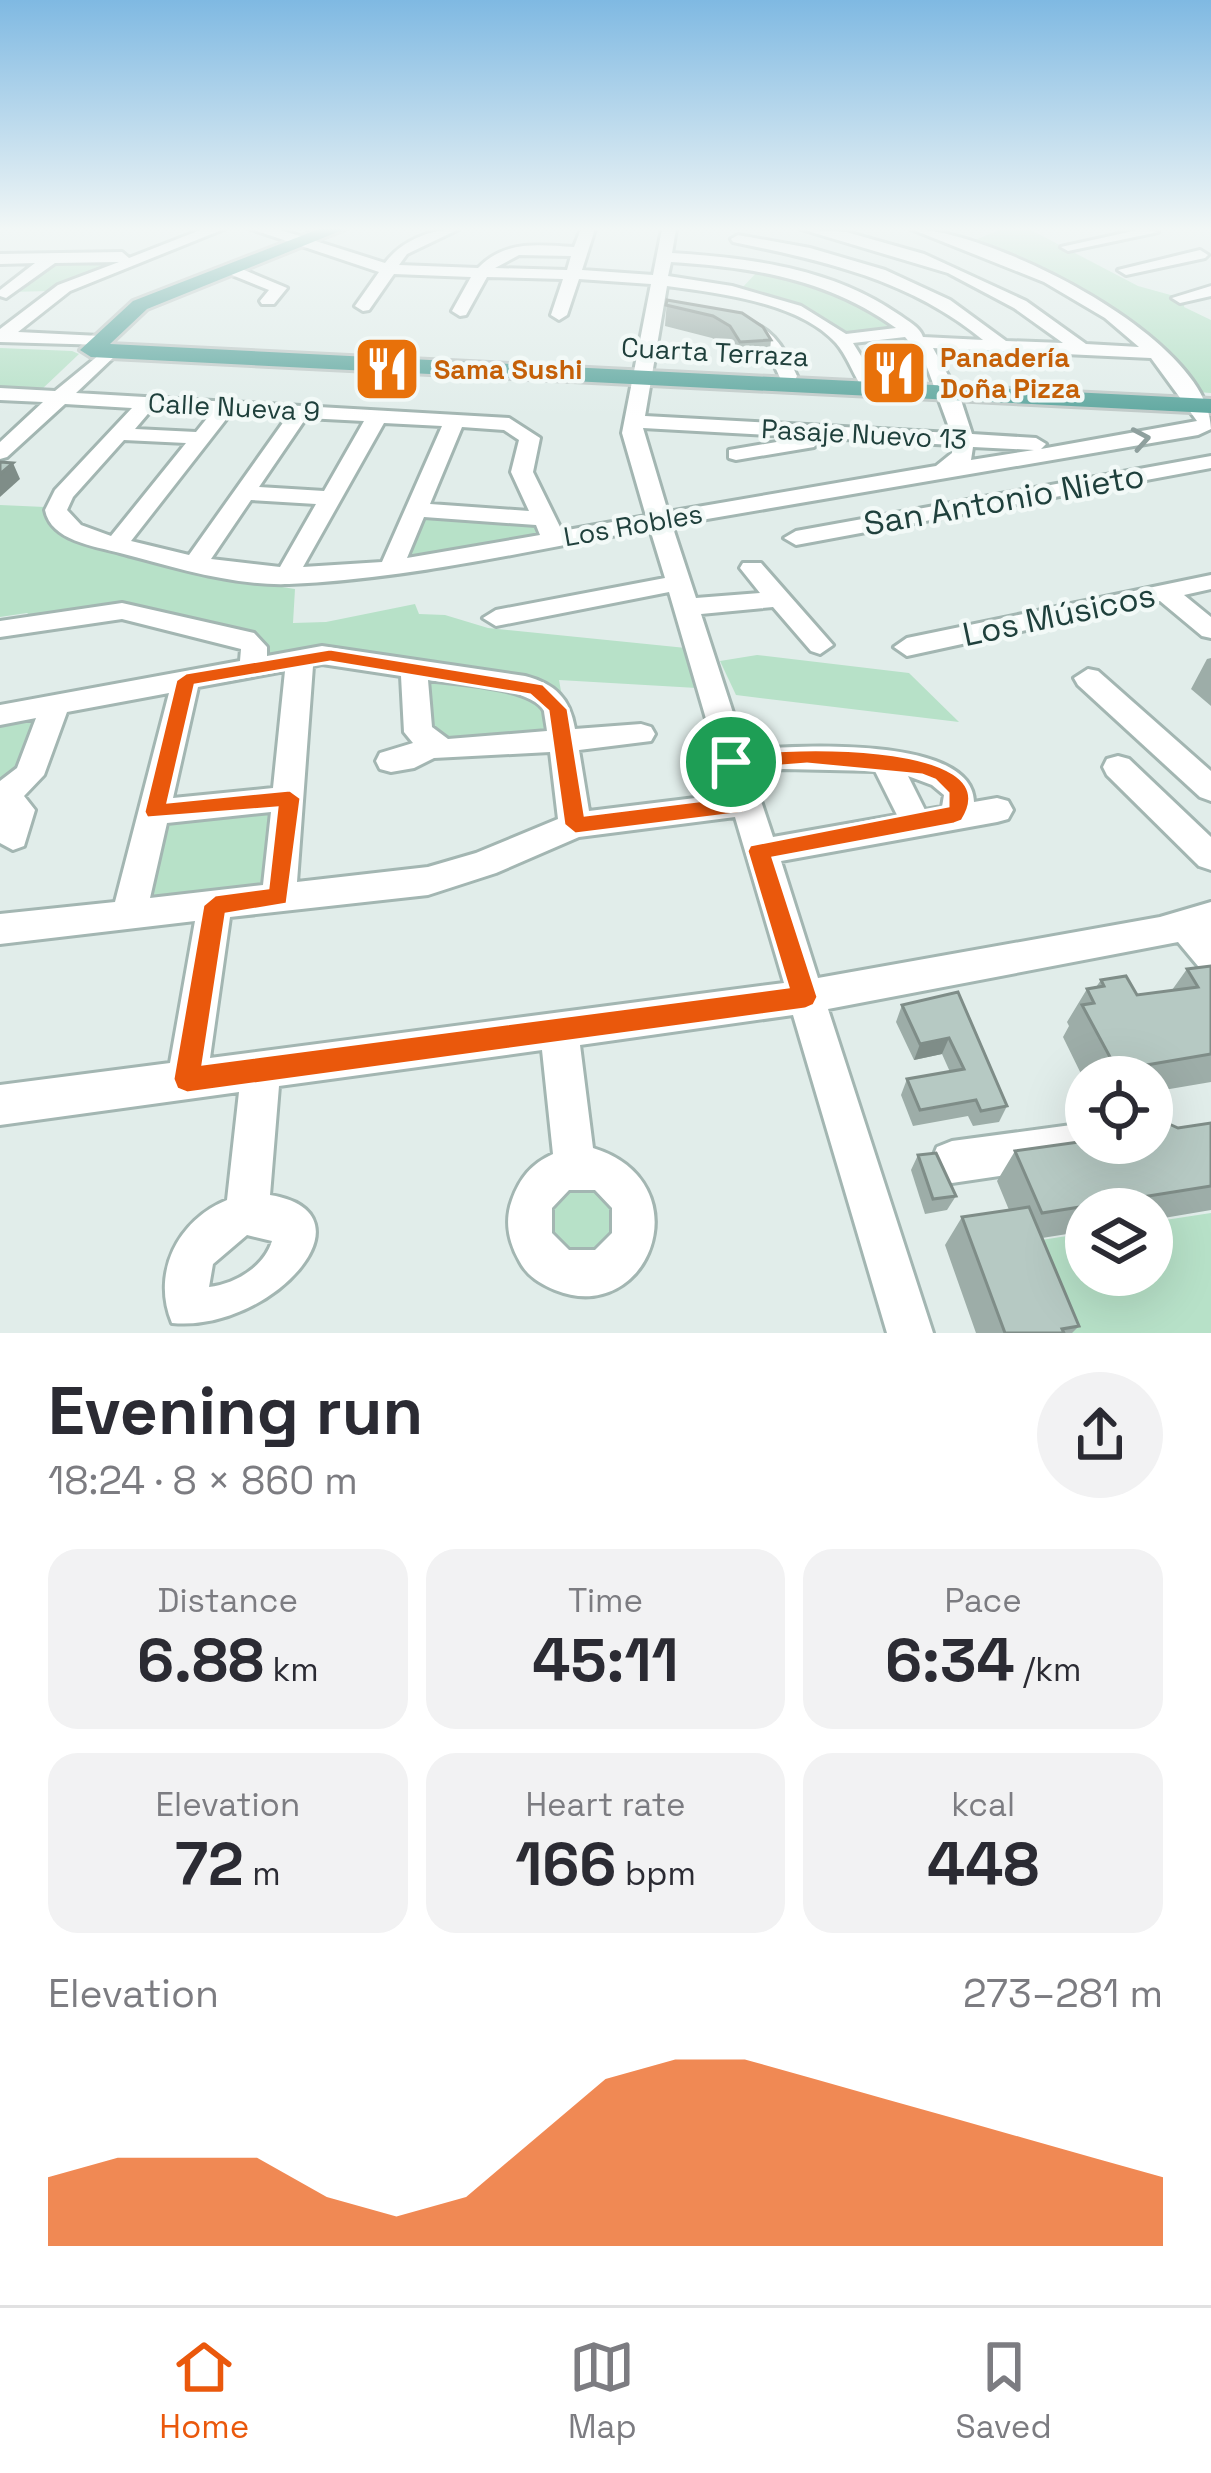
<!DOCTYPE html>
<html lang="en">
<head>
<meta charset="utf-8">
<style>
	body { margin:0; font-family:"Space Grotesk",sans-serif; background:#f2f2f3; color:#2b2b33; height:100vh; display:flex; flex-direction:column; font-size:45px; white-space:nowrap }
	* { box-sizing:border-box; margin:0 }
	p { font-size:39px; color:#7c7c81 }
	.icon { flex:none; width:66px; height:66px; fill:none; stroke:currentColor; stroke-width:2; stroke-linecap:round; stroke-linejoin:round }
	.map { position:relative; height:1333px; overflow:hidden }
	.panel { display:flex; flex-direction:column; background:#fff; flex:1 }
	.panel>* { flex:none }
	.tools { position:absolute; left:1065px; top:1056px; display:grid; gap:24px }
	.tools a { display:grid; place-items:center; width:108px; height:108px; border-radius:50%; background:#fff; box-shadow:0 12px 48px #0002; font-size:60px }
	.pin { position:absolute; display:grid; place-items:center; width:102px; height:102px; color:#fff; margin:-51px; border:6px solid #fff; border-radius:50%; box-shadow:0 3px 12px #0007 }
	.round { display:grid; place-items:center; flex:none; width:126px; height:126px; border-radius:63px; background:#f2f2f3 }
	.headline { display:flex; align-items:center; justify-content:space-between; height:204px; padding:0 48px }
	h1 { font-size:66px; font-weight:800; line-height:90px }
	.metrics { display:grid; grid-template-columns:repeat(3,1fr); gap:18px; height:204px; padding:12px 48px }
	.metrics div { display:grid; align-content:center; border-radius:30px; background:#f2f2f3; text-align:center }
	.metrics b { font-size:60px; font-weight:800 }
	.metrics small { font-size:33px; font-weight:400 }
	.metrics p { font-size:33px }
	.chart { height:336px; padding:24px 48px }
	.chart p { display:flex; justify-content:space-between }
	.chart svg { width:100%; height:216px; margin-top:12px; fill:#ea580c; opacity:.7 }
	.dock { display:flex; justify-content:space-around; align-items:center; height:168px; border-top:3px solid #e1e1e2; background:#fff; font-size:33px; color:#7c7c81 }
	.dock a { display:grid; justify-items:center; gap:6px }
	.dock .selected { color:#ea580c }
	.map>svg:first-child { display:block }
</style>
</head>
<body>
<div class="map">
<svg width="1211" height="1333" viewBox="0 0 1211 1333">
	<rect width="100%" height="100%" fill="#e1edea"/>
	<!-- green -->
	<g fill="#b7e1c8">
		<path d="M1002,229H1029L1138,286L1185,299L1184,307L1211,320V393L1197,392L1119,317L970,242Z"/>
		<path d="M49,262H125L49,291L10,292Z"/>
		<path d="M764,270L854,298L905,330L846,335L806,311L741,289L758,271Z"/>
		<path d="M0,348L72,351L79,354L40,391L0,392Z"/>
		<path d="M0,505L45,507L51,527L66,537L189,573L295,589L293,623L326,622L415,604L419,614L445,615L488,628L686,648L697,688L559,680L561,691L270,657L248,632L134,604L33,618L27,613L0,617Z"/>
		<path d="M420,513L539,521L543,535L403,559Z"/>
		<path d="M757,655L909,673L959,722L736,695L720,661Z"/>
		<path d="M430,679L524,692L543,701L551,737L457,746L433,736Z"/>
		<path d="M39,715L27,769L0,792V721Z"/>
		<path d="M269,807L278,813L269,883L260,891L150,904L144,897L161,823Z"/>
		<path d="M556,1186H609L621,1231L587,1264L542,1231Z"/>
		<path d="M1211,1213V1333H1054L1016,1244L1086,1233V1275H1152V1222Z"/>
	</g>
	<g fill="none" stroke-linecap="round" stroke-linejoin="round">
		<defs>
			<g id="minor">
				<path d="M203,229H224L70,291L18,332L100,336L109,341L106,345L0,342V329L58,285L119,262L55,263L6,298L0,296V290L35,263L0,264V254L122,252L129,258Z"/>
				<path d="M251,229L281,230L385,263C402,240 431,229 459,229L407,254L399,265L478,268C505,240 538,245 574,247L581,229H595L582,270L653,275L662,229H676L672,253C750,258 832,268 898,314C908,321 920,327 923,337L983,340C909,279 824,261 733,242L731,239L738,235L810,248L885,270L950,300L1006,341L1063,343L1014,308L948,273L801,229L846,232L924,254L1026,301L1086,344L1139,347L1105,318L1044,282L911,229C990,229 1211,339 1211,429L1198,435L672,525L696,598L760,593L740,568L743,563H761L833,645L820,654L811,651L773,607L701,614L745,750C790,746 973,734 974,802L997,798L1008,801L1013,810L1008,819L997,822L781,861L818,978L1160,917L1211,902V971L1198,966L1178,942L828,1009L933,1333H887L793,1015L580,1045L593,1148C704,1182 649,1328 555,1290C541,1284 528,1277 520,1262C509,1243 504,1222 512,1200C520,1178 531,1164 553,1154L542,1050L279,1086L270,1195C380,1213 270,1333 172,1323C151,1273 178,1220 227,1200L239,1092L0,1125V1085L170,1063L195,921L0,944V914L115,902L169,693L67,712L44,775L24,796L35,810L24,846L13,850L0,843V781L17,768L36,718L0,725V705L240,661L241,649L122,619L0,637V621L122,603L254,633L267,647V656L322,646L525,676C555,684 570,698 575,729L641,724L651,727L655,734L651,741L579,750L589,811L728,794L669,592L496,626L483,618L496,610L665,578L650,529C531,550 410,579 289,584C233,586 173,567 120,553C94,546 51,541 45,510L55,490L132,408L65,404L7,457L0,459V442L43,402L0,400V388L55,391L110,346L116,347V355L76,393L509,418L540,438L533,472L562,531L646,516L622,433L651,284L579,279L567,315L559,320L551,315L563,279L487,277L466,315L460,316L452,311L471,277L394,274L369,310L363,311L355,306L379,272ZM519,255L571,256L567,270L495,268ZM671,262C752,267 828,279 896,328L846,334L801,306L732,286L668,276ZM667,286C718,293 799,302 836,343C846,354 852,371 860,384L867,386L876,380L853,343L905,337L924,359L951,433L645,416ZM933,348L1151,358L1197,421L1041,449L1046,444L1036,438L972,434L960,397ZM152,409L212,412L196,432L135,429ZM231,413L287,417L189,555L131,541ZM306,418L364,421L324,491L259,487ZM384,423L442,426L382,562L303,567ZM462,427L504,430L519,440L511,472L529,511L430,504ZM643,428L806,437L729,450V458L736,460L814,447L817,443L808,437L953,445L952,453L936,466L668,512ZM124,440L186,443L111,536L81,525L67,510L73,497ZM973,447L1034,450L971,460ZM251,500L316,504L280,567L211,559ZM424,517L536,525L540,535L407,558ZM322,664L401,676L404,732L413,743L380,753L376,761L380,769L391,772L414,768L434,758L550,752L558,819L476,853L428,867L297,882L313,666ZM285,671L273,788L173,798L198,687ZM428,680C454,684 532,687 544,711C544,713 547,729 547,731L448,739L432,727ZM784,769L875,771L897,815L773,837L751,771ZM908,776L932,785L944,795L942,807L925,810ZM271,812L263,885L150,898L167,823ZM735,817L784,983L210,1058L230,917L428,895L496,873L579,837ZM569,1190H595L612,1208V1233L595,1250H569L552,1233V1208ZM247,1235L272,1241C264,1267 235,1284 209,1287L213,1264Z"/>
				<path d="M1142,229L1158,232L1068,251L1061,247Z"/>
				<path d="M1200,250L1208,255L1205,258L1126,275L1118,270Z"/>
				<path d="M227,267H237L287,288L274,304H262L260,301L269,290L227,273Z"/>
				<path d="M1211,286V296L1180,303L1172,298Z"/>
				<path d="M735,321C769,319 785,349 797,376L795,380H781L766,347L735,329Z"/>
				<path d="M1211,456V468L796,545L784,538L796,531Z"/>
				<path d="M1211,575V589L1184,595L1211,617V638L1202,636L1160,601L907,656L894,647L907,638Z"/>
				<path d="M1088,669L1098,671L1211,771V801L1200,797L1078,685L1074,678Z"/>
				<path d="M1118,756L1129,759L1211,837V870L1199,866L1107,775L1103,767L1107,759Z"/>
				<path d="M1086,1123V1143H1108L1102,1157L1088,1163L952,1183L937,1177L931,1162L937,1147L952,1141Z"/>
			</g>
			<path id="major" d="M319,229H345L147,309L110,344L1211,399V413L91,357L80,350L133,301Z"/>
		</defs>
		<!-- minor casing -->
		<use href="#minor" stroke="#a3b6b2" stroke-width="6"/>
		<!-- major casing -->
		<use href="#major" stroke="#c0cac8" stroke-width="6"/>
		<!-- minor -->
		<use href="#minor" fill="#fff" fill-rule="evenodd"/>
		<!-- major -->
		<use href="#major" fill="#60a8a0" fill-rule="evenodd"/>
	</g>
	<!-- wall -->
	<g fill="#9dada8">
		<path d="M667,300L742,313L771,340L769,361L738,364L728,347L712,338L665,326Z"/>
		<path d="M1211,658V706L1191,689L1207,659Z"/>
		<path d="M1211,966V1082L1152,1092V1077H1086V1084L1063,1037L1069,1026L1067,1022L1087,989L1096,987L1101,980L1137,995L1172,990L1187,969Z"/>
		<path d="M958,992L1007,1106L999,1122L973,1126L968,1116L913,1126L901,1095L907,1079L950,1072L942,1054L914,1060L896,1022L902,1005Z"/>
		<path d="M1211,1123V1210L1152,1220V1209H1086V1231L1042,1238L1079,1326L1072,1333H976L945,1245L962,1217L1009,1210L997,1181L1015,1151Z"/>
		<path d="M918,1155L956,1196L947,1210L925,1214L911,1170Z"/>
	</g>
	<!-- shaded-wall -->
	<g fill="#7f8d88">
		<path d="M13,463L20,479L0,497V474Z"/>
		<path d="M949,1038L942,1054L914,1060L920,1044Z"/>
	</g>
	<!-- building -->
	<g fill="#b6c9c3" stroke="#7f8d88" stroke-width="3">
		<path d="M667,300L742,313L763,327L771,340L740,342L730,326L713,316L666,305Z"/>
		<path d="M0,462L13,463L0,474Z"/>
		<path d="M1211,966V1054L1117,1070L1082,1005L1094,1003L1087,989L1104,986L1101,980L1126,976L1137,995L1198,987L1187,969Z"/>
		<path d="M958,992L1007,1106L981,1111L976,1100L920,1110L907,1079L964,1069L949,1038L920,1044L902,1005Z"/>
		<path d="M1158,1119L1178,1128L1211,1123V1186L1042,1213L1015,1151L1086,1141V1143H1152V1120Z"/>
		<path d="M936,1153L956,1196L933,1199L918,1155Z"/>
		<path d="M1029,1207L1079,1326L1062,1329L1064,1333H1005L962,1217Z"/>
	</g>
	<!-- one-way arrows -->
	<defs><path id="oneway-chevron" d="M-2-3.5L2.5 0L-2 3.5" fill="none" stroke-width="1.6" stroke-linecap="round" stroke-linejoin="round" transform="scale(3)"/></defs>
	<use stroke="#8fa09e" href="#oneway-chevron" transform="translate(1141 439) rotate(-10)"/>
	<!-- sky -->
	<linearGradient id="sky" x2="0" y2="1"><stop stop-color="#7fb9e2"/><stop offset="0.55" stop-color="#f2f7f6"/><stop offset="1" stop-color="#f2f7f6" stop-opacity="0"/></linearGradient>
	<rect width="1211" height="416" fill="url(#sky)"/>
	<!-- route -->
	<path fill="#ea580c" stroke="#fff" stroke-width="3" fill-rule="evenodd" d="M330,649L543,684L568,709L585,815L730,797L720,762L723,757C764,746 1017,736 962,821L954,824L773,858L818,997L814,1005L805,1009L187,1093L177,1089L173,1079L203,905L215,895L268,888L277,808L147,818L144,812L176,680L186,673ZM330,662L530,695L548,711L564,825L575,834L743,813L754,804L744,769L807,764L922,775L935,780L948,793V806L750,845L747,851L788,987L203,1064L226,914L287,904L301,798L290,790L168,802L195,685Z"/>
	<!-- icons -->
	<defs>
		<symbol id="restaurant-square" viewBox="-11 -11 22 22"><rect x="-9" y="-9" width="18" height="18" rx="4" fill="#e8710a" stroke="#f2f9f7"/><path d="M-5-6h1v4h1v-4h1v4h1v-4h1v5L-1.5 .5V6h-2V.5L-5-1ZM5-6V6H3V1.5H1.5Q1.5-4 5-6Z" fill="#fff"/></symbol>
	</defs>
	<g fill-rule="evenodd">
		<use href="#restaurant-square" x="349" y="331" width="76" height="76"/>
		<use href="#restaurant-square" x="856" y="335" width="76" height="76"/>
	</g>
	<g text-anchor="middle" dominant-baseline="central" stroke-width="9" stroke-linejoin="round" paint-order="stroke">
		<!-- far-street labels -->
		<g font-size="27" fill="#1f403c" stroke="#f2f9f7">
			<text transform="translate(715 352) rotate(3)">Cuarta Terraza</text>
			<text transform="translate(234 407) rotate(3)">Calle Nueva 9</text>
			<text transform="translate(864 434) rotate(3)">Pasaje Nuevo 13</text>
			<text transform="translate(633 525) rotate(-10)">Los Robles</text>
		</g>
		<!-- far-food labels -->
		<g font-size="27" font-weight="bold" fill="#c56008" stroke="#f2f9f7" text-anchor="start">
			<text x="940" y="357">Panadería<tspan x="940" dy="31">Doña Pizza</tspan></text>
			<text x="434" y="369">Sama Sushi</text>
		</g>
		<!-- street labels -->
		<g font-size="33" fill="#1f403c" stroke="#f2f9f7">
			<text transform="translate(1004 500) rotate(-10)">San Antonio Nieto</text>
			<text transform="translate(1059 615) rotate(-12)">Los Músicos</text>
		</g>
	</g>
</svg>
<div class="tools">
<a><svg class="icon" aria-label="locate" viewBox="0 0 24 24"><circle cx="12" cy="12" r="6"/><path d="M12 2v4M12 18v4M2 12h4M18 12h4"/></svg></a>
<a><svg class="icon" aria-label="layers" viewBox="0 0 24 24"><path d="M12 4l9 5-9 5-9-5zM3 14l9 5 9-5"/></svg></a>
</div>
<div class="pin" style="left:731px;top:762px;background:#1e9e55"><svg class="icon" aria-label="arrive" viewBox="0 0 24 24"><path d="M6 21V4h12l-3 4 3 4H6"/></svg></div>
</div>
<section class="panel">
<div class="headline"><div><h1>Evening run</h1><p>18:24 · 8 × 860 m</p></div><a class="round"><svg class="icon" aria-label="share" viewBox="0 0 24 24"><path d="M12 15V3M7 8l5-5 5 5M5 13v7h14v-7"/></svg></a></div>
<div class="metrics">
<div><p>Distance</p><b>6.88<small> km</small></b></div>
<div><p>Time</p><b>45:11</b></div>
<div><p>Pace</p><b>6:34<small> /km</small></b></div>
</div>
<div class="metrics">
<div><p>Elevation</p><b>72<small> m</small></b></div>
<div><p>Heart rate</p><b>166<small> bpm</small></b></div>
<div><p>kcal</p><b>448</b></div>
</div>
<div class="chart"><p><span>Elevation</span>273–281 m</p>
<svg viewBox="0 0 160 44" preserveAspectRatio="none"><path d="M0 44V30L10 26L20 26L30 26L40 34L50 38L60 34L70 22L80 10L90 6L100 6L110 10L120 14L130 18L140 22L150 26L160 30V44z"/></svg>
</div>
</section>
<nav class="dock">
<a class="selected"><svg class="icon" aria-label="home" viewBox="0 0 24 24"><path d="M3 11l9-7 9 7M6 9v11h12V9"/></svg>Home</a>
<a><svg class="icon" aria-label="map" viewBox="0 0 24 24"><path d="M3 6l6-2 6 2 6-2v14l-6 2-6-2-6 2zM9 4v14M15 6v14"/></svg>Map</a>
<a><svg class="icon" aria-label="saved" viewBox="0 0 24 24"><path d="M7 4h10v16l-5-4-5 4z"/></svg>Saved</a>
</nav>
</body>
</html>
